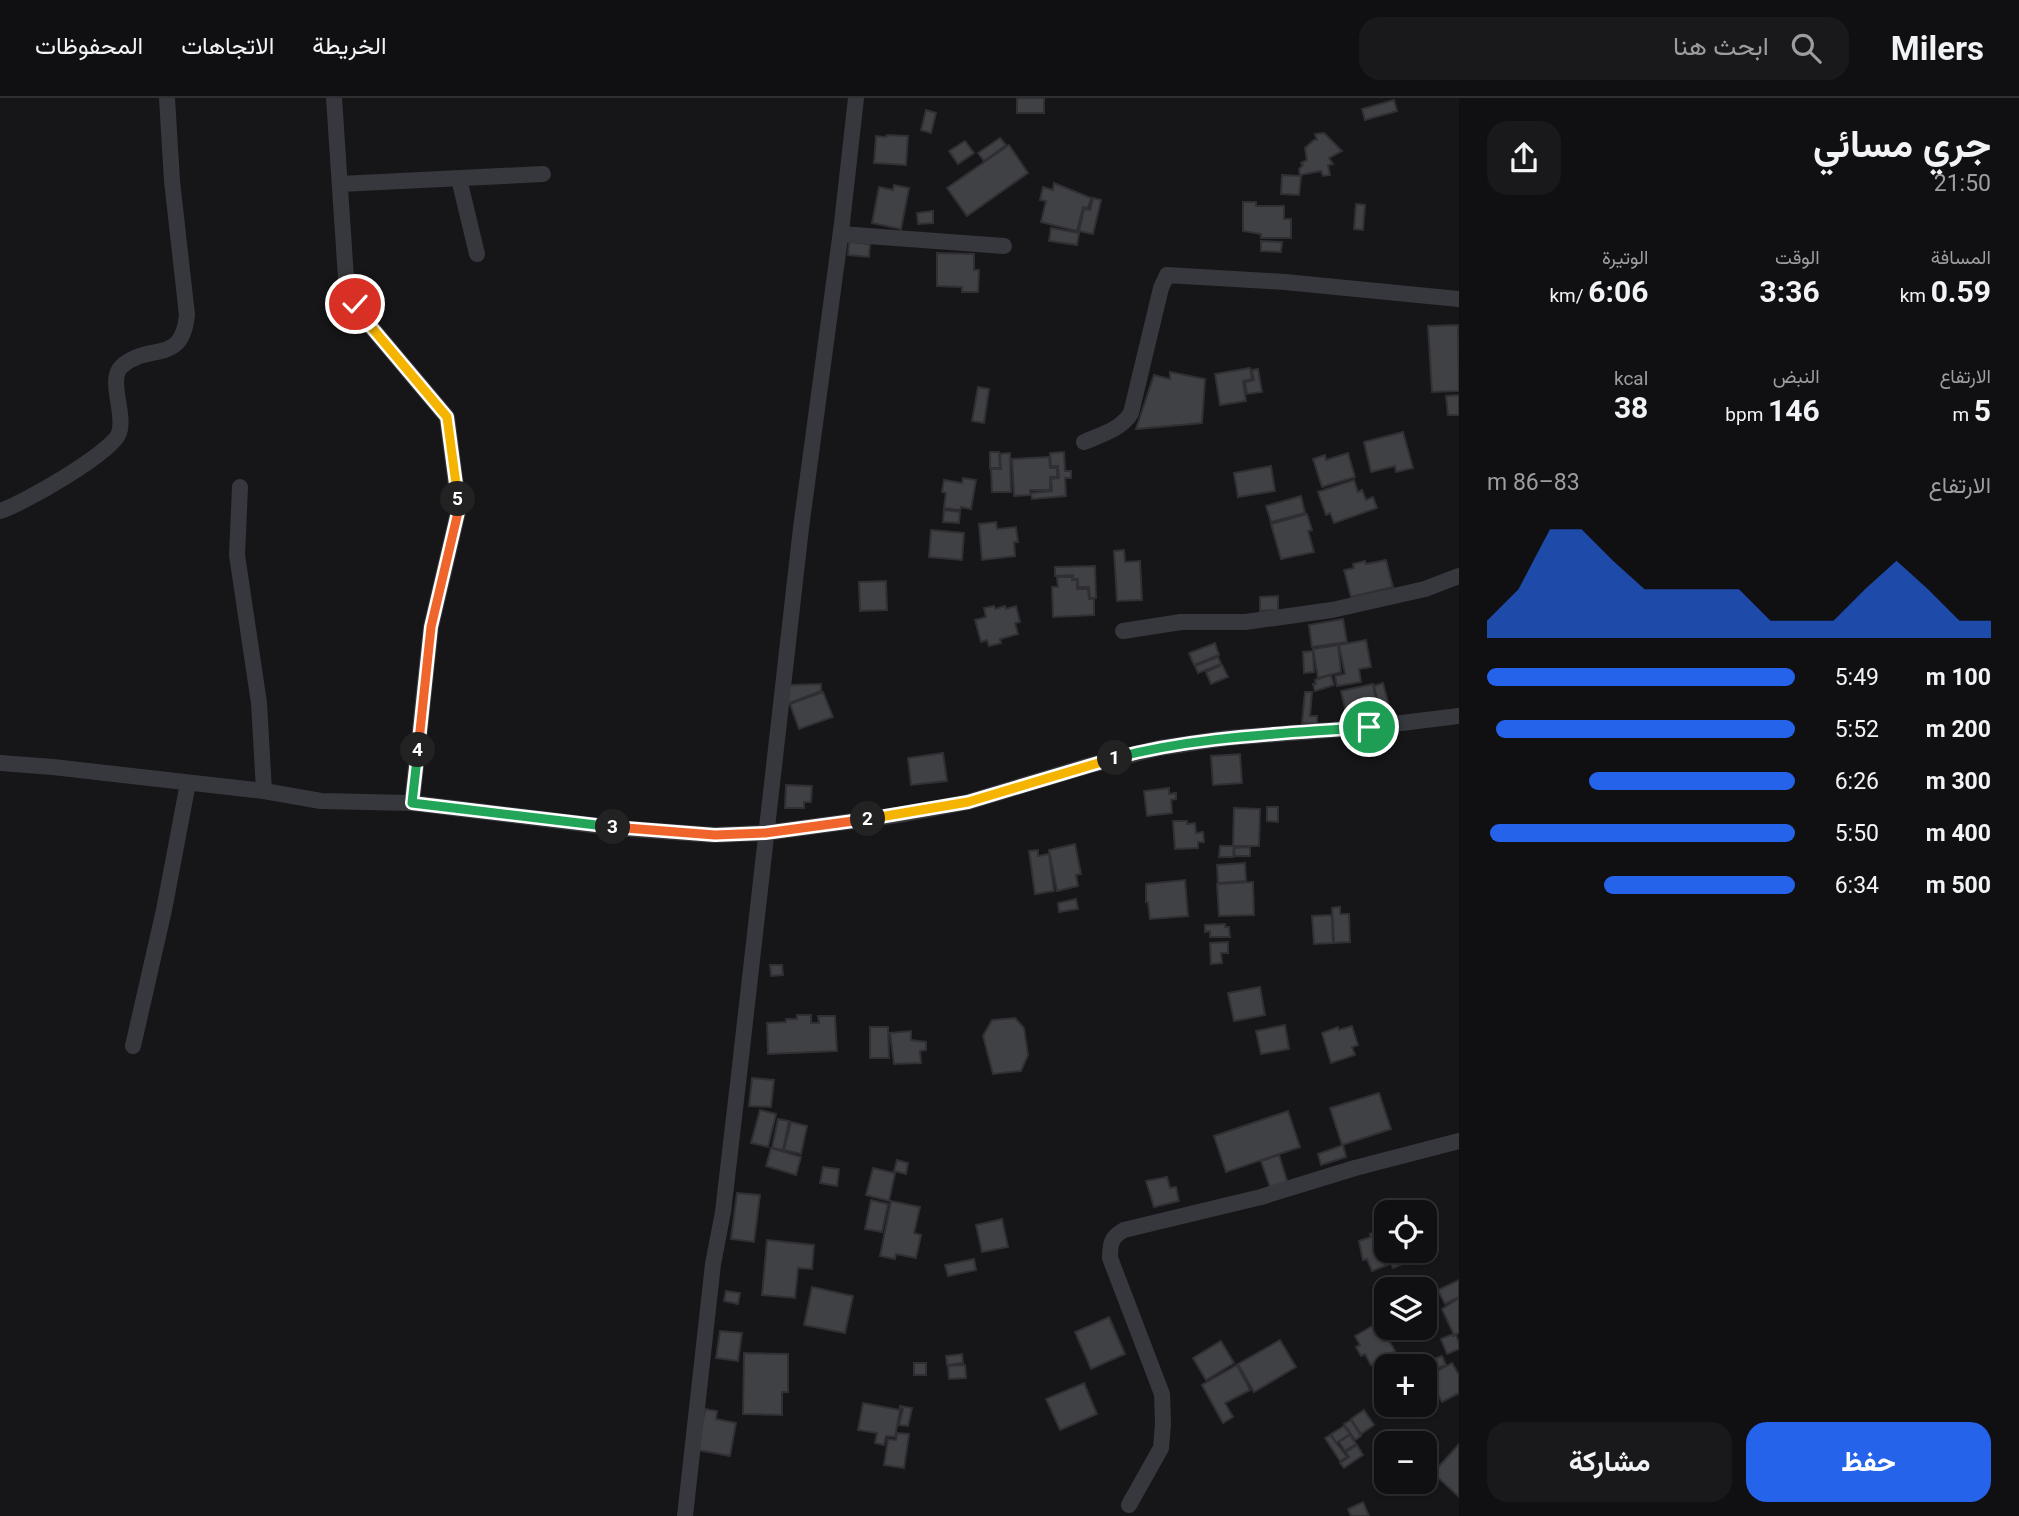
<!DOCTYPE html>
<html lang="ar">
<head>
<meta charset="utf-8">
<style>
	body { margin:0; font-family:Roboto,Vazirmatn,sans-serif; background:#19191b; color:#f1f3f6; direction:rtl; height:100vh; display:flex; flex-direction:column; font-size:26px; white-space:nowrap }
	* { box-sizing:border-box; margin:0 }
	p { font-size:23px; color:#9c9d9f }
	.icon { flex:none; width:38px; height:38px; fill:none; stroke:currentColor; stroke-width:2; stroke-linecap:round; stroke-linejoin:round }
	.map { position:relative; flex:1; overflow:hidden; direction:ltr }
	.side { display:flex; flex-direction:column; background:#101012; width:560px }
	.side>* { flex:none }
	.fabs { position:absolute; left:1374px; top:1102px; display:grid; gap:14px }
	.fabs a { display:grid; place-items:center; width:63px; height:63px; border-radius:14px; background:#101012; box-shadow:0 2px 5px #0004,0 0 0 2px #303032; font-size:35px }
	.pin { position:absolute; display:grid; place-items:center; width:60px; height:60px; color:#fff; margin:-30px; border:4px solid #fff; border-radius:50%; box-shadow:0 2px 7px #0007 }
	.km { position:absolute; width:35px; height:35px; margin:-18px; border-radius:50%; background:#222; color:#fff; font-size:19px; line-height:35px; text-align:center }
	.round { display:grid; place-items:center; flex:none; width:74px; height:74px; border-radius:21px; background:#19191b }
	.headline { display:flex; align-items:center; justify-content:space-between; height:119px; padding:0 28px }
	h1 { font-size:38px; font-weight:700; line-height:52px }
	.figures { display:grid; grid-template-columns:repeat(3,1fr); gap:10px; height:119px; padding:7px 28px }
	.figures div { display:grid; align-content:center }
	.figures b { font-size:30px; font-weight:700 }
	.figures small { font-size:19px; font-weight:400 }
	.figures p { font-size:19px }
	.chart { height:196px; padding:14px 28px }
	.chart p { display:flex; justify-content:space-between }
	.chart svg { width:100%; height:126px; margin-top:7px; fill:#2563eb; opacity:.7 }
	.action { display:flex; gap:14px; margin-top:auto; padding:14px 28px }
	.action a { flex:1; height:80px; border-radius:21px; background:#2563eb; color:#fff; font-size:28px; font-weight:700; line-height:80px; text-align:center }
	.action a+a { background:#19191b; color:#f1f3f6 }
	ul { padding:0 28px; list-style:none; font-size:23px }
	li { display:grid; grid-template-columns:112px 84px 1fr; align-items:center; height:52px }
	li i { height:18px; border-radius:9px; background:#2563eb }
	header { display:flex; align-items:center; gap:42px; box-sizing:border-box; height:98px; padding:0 35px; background:#101012; border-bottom:2px solid #303032 }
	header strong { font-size:33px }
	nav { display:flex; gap:38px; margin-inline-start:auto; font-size:24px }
	.search { width:490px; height:63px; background:#19191b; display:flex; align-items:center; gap:18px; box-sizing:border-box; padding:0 24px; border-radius:21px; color:#9c9d9f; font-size:26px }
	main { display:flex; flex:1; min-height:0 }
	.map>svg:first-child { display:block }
</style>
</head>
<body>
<header>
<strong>Milers</strong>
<div class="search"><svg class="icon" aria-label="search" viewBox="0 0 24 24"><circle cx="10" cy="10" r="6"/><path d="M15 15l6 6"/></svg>ابحث هنا</div>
<nav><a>الخريطة</a><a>الاتجاهات</a><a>المحفوظات</a></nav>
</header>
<main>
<section class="side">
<div class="headline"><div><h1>جري مسائي</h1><p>21:50</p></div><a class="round"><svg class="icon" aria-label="share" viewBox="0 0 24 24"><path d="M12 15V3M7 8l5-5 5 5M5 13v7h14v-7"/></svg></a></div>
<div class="figures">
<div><p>المسافة</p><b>0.59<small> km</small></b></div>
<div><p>الوقت</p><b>3:36</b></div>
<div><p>الوتيرة</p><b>6:06<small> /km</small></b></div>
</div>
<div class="figures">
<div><p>الارتفاع</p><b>5<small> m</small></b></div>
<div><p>النبض</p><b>146<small> bpm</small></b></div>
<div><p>kcal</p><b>38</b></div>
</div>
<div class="chart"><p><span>الارتفاع</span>83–86 m</p>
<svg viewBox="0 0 160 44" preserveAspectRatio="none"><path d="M0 44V38L10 27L20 6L30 6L40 17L50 27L60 27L70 27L80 27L90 38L100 38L110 38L120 27L130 17L140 27L150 38L160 38V44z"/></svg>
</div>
<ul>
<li><b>100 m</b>5:49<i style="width:100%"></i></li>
<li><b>200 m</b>5:52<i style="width:97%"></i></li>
<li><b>300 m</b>6:26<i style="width:67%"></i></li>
<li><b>400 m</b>5:50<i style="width:99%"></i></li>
<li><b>500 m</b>6:34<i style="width:62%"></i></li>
</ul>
<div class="action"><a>حفظ</a><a>مشاركة</a></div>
</section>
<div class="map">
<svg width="1459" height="1418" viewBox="0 0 1459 1418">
	<rect width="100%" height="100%" fill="#161618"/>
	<!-- building -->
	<g fill="#404145" stroke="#303034" stroke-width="2">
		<rect x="1017" y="0" width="27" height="15"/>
		<path d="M1394,2L1397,13L1365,22L1362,11Z"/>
		<path d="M926,12L936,15L931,35L921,32Z"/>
		<path d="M1324,35L1342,53L1329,60L1333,66L1328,67L1330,77L1323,78L1321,73L1300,77L1299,71L1303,67L1301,65L1307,62L1305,50L1314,42H1317L1315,36Z"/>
		<path d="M887,37L908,38L906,67L874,65L876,38L886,39Z"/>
		<path d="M1000,40L1006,47L984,63L978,55Z"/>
		<path d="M965,43L974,55L958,66L949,53Z"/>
		<path d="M1009,47L1028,75L967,118L947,90Z"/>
		<path d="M1282,77L1301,78L1299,97L1281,96Z"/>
		<path d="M1054,85L1091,100L1088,110L1083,109L1077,133L1041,124L1046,103L1040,102L1043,89L1053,92Z"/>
		<path d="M894,87L909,90L901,131L872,125L879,89L893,92Z"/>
		<path d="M1093,100L1101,102L1093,136L1079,133L1084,111L1090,112Z"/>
		<path d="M1243,104H1256V108H1284V121H1291V140H1261V136L1243,133Z"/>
		<path d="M1356,106L1365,107L1363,132L1354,131Z"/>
		<path d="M933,113V125L918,126L917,115Z"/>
		<path d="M1051,130L1079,135L1077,147L1049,143Z"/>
		<path d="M1261,143L1282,144L1281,154L1261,153Z"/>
		<path d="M849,144L870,146L869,159L848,157Z"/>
		<path d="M937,155L974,156V172H979L978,194H962V189L937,188Z"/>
		<path d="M1458,227L1459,293L1432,294L1428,228Z"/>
		<path d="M1250,270L1252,281L1243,283L1246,303L1220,307L1215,276Z"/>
		<path d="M1258,271L1262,294L1247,296L1245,284L1254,282L1252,272Z"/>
		<path d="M1170,274L1205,281L1202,325L1136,331L1154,277L1170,281Z"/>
		<path d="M978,289L989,291L984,325L972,323Z"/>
		<path d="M1459,297V317H1448L1446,298Z"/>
		<path d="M1403,334L1413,370L1396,374L1395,368L1371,374L1364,344Z"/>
		<path d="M990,354H999L1000,370H990Z"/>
		<path d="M1064,354L1065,373H1071V380H1065L1066,398L1032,401L1031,395L1052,393L1051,381L1059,380L1058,368H1051L1050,355Z"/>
		<path d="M1010,355L1011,394H992L991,371H1001L1000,356Z"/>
		<path d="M1348,355L1355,379L1322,389L1313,361L1325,357L1326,362Z"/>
		<path d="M1049,359L1050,370H1057V379H1050V392H1030V397L1014,398L1012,361Z"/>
		<path d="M1271,368L1275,393L1238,399L1234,375Z"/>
		<path d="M963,380L976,382L971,411L961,409L960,412L944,410L946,395L942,394L944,382L962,385Z"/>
		<path d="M1354,382L1358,394L1362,392L1366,402L1373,399L1377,410L1334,425L1330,415L1326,417L1318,394Z"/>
		<path d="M1301,398L1305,415L1271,424L1266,408Z"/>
		<path d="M944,412L960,414L959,425L943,424Z"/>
		<path d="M1307,416L1312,432L1308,433L1314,454L1281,461L1271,426Z"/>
		<path d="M996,424L997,431L1016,429L1018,444H1014L1015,458L982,462L979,426Z"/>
		<path d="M931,432L964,435L962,462L929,459Z"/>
		<path d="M1124,452L1125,464L1140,463L1142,502L1117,503L1114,453Z"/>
		<path d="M1386,462L1393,489L1351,499L1344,472L1354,470L1353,466L1365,463L1366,466Z"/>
		<path d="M1095,468L1096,500H1090L1089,489H1078V481H1073V477L1055,478V469Z"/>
		<path d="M1057,479H1072V482H1077V491H1088L1089,501H1094V517L1053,519L1052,489H1058Z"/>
		<path d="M886,483L887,512L860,513L859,484Z"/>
		<path d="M1278,498V512L1260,513V499Z"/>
		<path d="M994,508L995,511L1005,508L1006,511L1016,508L1020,524L1015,525L1018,536L1000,541L1001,545L989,548L987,542L981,544L975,522L986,519L984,510Z"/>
		<path d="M1343,521L1347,544L1312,549L1309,527Z"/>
		<path d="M1366,542L1371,569L1359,571L1361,584L1337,588L1335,578L1345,576L1339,547Z"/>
		<path d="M1215,545L1219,557L1194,567L1189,555Z"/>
		<path d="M1338,547L1341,574L1318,580L1313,551Z"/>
		<path d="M1313,553L1314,574L1304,575L1303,554Z"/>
		<path d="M1218,559L1221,566L1198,575L1195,568Z"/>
		<path d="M1222,567L1228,579L1211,586L1206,574Z"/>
		<path d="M1331,577L1334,587L1315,593L1313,586H1316L1315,582Z"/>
		<path d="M1383,585L1390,612L1380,615L1374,588Z"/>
		<path d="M821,586V593L787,606L789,587Z"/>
		<path d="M1373,586L1378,613L1347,619L1341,593Z"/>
		<path d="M823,594L833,619L799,631L790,606Z"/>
		<path d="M1305,594H1312L1310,618H1317V626L1302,625Z"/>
		<path d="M943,655L947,683L911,687L908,660Z"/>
		<path d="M1240,656L1242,685L1213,687L1211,658Z"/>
		<path d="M786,687L812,688L811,704H804V710H785Z"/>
		<path d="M1169,690V696L1176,695V701L1171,702L1172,715L1147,718L1144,693Z"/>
		<path d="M1267,709H1278V724L1267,723Z"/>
		<path d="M1234,710L1260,711L1259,748H1233Z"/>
		<path d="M1173,723H1187V726L1195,725L1196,735L1203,734L1204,744H1198V750L1175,751Z"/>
		<path d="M1075,746L1081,776L1076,777L1078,788L1057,793L1049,752Z"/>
		<path d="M1220,748H1234L1233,759H1219Z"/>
		<path d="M1250,749V758H1235L1234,750Z"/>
		<path d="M1038,752V758L1049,756L1054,793L1035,796L1029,753Z"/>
		<path d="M1245,765L1246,783L1218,785L1217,767Z"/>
		<path d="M1185,782L1188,818L1150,821L1148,804H1146V786Z"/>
		<path d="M1253,784L1254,817L1219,818L1217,786Z"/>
		<path d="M1076,801L1078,811L1059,814L1058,805Z"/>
		<path d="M1340,809V816H1349L1350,844L1334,845L1332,810Z"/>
		<path d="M1332,817L1333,845L1314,846L1312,818Z"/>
		<path d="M1225,826V829H1229L1230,839H1210V833L1205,834V827Z"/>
		<path d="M1228,844V855H1221L1222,865L1211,866L1210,845Z"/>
		<path d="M770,867H782L783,877L771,878Z"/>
		<path d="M1260,889L1265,917L1234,923L1228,895Z"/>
		<path d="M797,917H811V925H819L818,918H835L837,953L768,956L767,925L786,924V921H797Z"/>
		<path d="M1015,920L1024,930L1028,957L1021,973L993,976L983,938L992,922Z"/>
		<path d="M1285,927L1289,951L1261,956L1256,933Z"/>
		<path d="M1352,928L1358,947L1352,949L1355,957L1331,965L1322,935L1338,929L1339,932Z"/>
		<path d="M870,929H888L889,960H870Z"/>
		<path d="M911,933V942L926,944V952L920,953L921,965L894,966L890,935Z"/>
		<path d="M752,980L774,982L771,1009L749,1008Z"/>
		<path d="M1379,995L1391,1031L1342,1047L1330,1010Z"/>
		<path d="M760,1012L776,1016L768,1049L751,1045Z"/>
		<path d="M1288,1013L1300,1049L1226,1074L1214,1038Z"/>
		<path d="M778,1021L789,1023L783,1052L772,1050Z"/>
		<path d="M791,1024L807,1028L801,1056L784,1052Z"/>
		<path d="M1343,1047L1346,1059L1321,1067L1318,1056Z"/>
		<path d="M771,1050L801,1059L796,1077L766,1068Z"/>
		<path d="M1279,1057L1288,1086L1271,1092L1261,1063Z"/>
		<path d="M897,1062L908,1065L906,1076L894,1073Z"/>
		<path d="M823,1069L839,1071L837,1088L820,1085Z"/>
		<path d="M873,1070L895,1075L889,1103L866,1097Z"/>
		<path d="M1167,1079L1170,1090L1176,1089L1179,1103L1154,1109L1146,1083Z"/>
		<path d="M737,1095L760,1097L754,1144L731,1141Z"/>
		<path d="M871,1102L888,1106L882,1134L865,1131Z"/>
		<path d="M891,1103L920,1109L914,1135L921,1137L916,1160L896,1156L895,1161L880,1158Z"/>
		<path d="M1002,1121L1008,1149L982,1154L976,1127Z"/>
		<path d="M1378,1133L1380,1137L1386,1134V1153H1393L1396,1161L1389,1164L1390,1166L1372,1173L1367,1161L1363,1162L1359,1143L1371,1139L1370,1136Z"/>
		<path d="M767,1142L814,1147L812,1171L798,1170L795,1200L762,1197Z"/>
		<path d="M1394,1153H1424L1426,1156L1393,1170L1391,1165L1398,1163Z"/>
		<path d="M974,1161L976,1172L948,1178L945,1167Z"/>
		<path d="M1459,1182V1199L1445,1206L1438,1192Z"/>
		<path d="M812,1189L853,1198L845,1235L804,1227Z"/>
		<path d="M726,1193L740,1195L738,1206L724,1203Z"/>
		<path d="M1459,1200V1235L1454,1237L1442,1211Z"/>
		<path d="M1109,1219L1125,1256L1091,1271L1075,1234Z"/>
		<path d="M1374,1227L1384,1243L1388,1241L1395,1253L1371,1267L1365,1256L1361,1258L1356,1249L1360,1247L1355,1238Z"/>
		<path d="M720,1233L742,1235L738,1263L716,1260Z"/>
		<path d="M1453,1236V1238L1456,1237L1459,1245V1251L1447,1256L1441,1241Z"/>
		<path d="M1280,1242L1296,1269L1254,1294L1238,1266Z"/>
		<path d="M1221,1243L1234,1265L1206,1282L1193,1260Z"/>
		<path d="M744,1255L788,1256V1294H782V1317L743,1316Z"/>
		<path d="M962,1256L963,1265L947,1267L946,1258Z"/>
		<path d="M1442,1258L1446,1267L1426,1274L1423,1265Z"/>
		<rect x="914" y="1265" width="12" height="12"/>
		<path d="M1452,1265L1459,1277V1295L1442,1304L1428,1278Z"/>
		<path d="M965,1267L966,1280L949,1281L948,1268Z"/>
		<path d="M1237,1267L1250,1292L1225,1305L1233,1319L1223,1325L1202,1287Z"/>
		<path d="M1084,1285L1097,1316L1060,1332L1046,1301Z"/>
		<path d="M863,1305L900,1312L895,1339L886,1338L884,1347L875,1345L877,1335L858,1332Z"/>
		<path d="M900,1308L912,1310L908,1328L899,1327L903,1311L900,1310Z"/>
		<path d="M705,1311L717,1313L716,1321L736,1325L730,1358L697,1352Z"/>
		<path d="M1364,1312L1374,1327L1361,1336L1351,1321Z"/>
		<path d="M1351,1322L1361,1338L1355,1342L1344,1326Z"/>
		<path d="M1344,1328L1350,1336L1336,1345L1331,1336Z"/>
		<path d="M897,1335L909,1336L904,1370L884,1367L888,1341L896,1342Z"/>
		<path d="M1330,1337L1347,1359L1340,1363L1325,1340Z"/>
		<path d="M1350,1337L1356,1346L1345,1353L1339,1344Z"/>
		<path d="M1459,1346V1399L1433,1375Z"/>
		<path d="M1357,1347L1363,1357L1344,1370L1340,1365L1349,1359L1346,1354Z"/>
		<path d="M1363,1404L1369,1418H1351L1348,1411Z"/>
	</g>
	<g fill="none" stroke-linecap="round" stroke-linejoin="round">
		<!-- street -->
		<g stroke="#37383d" stroke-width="16">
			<path d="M334,0L346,180L355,206L367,224L447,319L459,410L431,529L412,705"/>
			<path d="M459,81L477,156"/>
			<path d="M340,86L543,76"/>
			<path d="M841,136L1004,148"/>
			<path d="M1084,344C1100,337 1122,331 1131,315L1161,190L1167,177L1285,184L1459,201"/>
			<path d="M240,389L237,457L259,605L264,693"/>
			<path d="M0,413C21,407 113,354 119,335C126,316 107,281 122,268C149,244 182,268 187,217L172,83L167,0"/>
			<path d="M1123,533L1181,524H1245L1332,512L1425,491L1459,478"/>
			<path d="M0,665L53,669L264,693L321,703L412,705L616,730L714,737L765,735L905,716L968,704L1087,668L1159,650L1227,640L1369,629L1459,618"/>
			<path d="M133,948L164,812L188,685"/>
			<path d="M1129,1407L1161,1350L1163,1326L1162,1296L1110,1160C1110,1146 1111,1139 1124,1132L1261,1099L1355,1070L1459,1043"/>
			<path d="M685,1418L713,1166L723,1114L740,968L801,430L842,125L856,0"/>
		</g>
	</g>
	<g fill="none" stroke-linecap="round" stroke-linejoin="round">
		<defs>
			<path id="split-1" d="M1115,660C1197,638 1284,636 1369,629"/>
			<path id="split-2" d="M868,721L968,704L1115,660"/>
			<path id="split-3" d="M613,729L715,737L765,735L868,721"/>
			<path id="split-4" d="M418,652L412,705L613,729"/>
			<path id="split-5" d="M418,652L431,529L459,410L458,401"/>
			<path id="split-6" d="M355,206L367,224L447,319L458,401"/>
		</defs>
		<!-- split-1 casing -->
		<use href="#split-1" stroke="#fff" stroke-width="14"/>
		<!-- split-2 casing -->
		<use href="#split-2" stroke="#fff" stroke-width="14"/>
		<!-- split-3 casing -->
		<use href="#split-3" stroke="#fff" stroke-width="14"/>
		<!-- split-4 casing -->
		<use href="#split-4" stroke="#fff" stroke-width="14"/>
		<!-- split-5 casing -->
		<use href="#split-5" stroke="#fff" stroke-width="14"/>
		<!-- split-6 casing -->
		<use href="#split-6" stroke="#fff" stroke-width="14"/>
		<!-- split-1 -->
		<use href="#split-1" stroke="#22a559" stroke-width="9"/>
		<!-- split-2 -->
		<use href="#split-2" stroke="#f5b400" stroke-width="9"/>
		<!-- split-3 -->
		<use href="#split-3" stroke="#f0652b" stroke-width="9"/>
		<!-- split-4 -->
		<use href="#split-4" stroke="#22a559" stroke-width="9"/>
		<!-- split-5 -->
		<use href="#split-5" stroke="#f0652b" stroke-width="9"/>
		<!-- split-6 -->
		<use href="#split-6" stroke="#f5b400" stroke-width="9"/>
	</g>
</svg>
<div class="fabs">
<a><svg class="icon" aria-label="locate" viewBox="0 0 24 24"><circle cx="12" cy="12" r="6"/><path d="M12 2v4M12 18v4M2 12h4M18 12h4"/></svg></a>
<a><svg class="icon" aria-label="layers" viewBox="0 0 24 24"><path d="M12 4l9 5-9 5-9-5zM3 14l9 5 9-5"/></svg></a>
<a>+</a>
<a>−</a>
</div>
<div class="pin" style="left:1369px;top:629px;background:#1e9e55"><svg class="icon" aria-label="arrive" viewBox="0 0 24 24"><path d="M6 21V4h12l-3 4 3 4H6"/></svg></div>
<div class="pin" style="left:355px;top:206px;background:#d93025"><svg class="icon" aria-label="check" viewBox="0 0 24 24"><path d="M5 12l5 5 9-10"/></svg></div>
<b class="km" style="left:1115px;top:660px">1</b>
<b class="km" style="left:868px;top:721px">2</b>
<b class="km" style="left:613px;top:729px">3</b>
<b class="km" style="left:418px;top:652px">4</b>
<b class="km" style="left:458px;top:401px">5</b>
</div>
</main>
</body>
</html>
